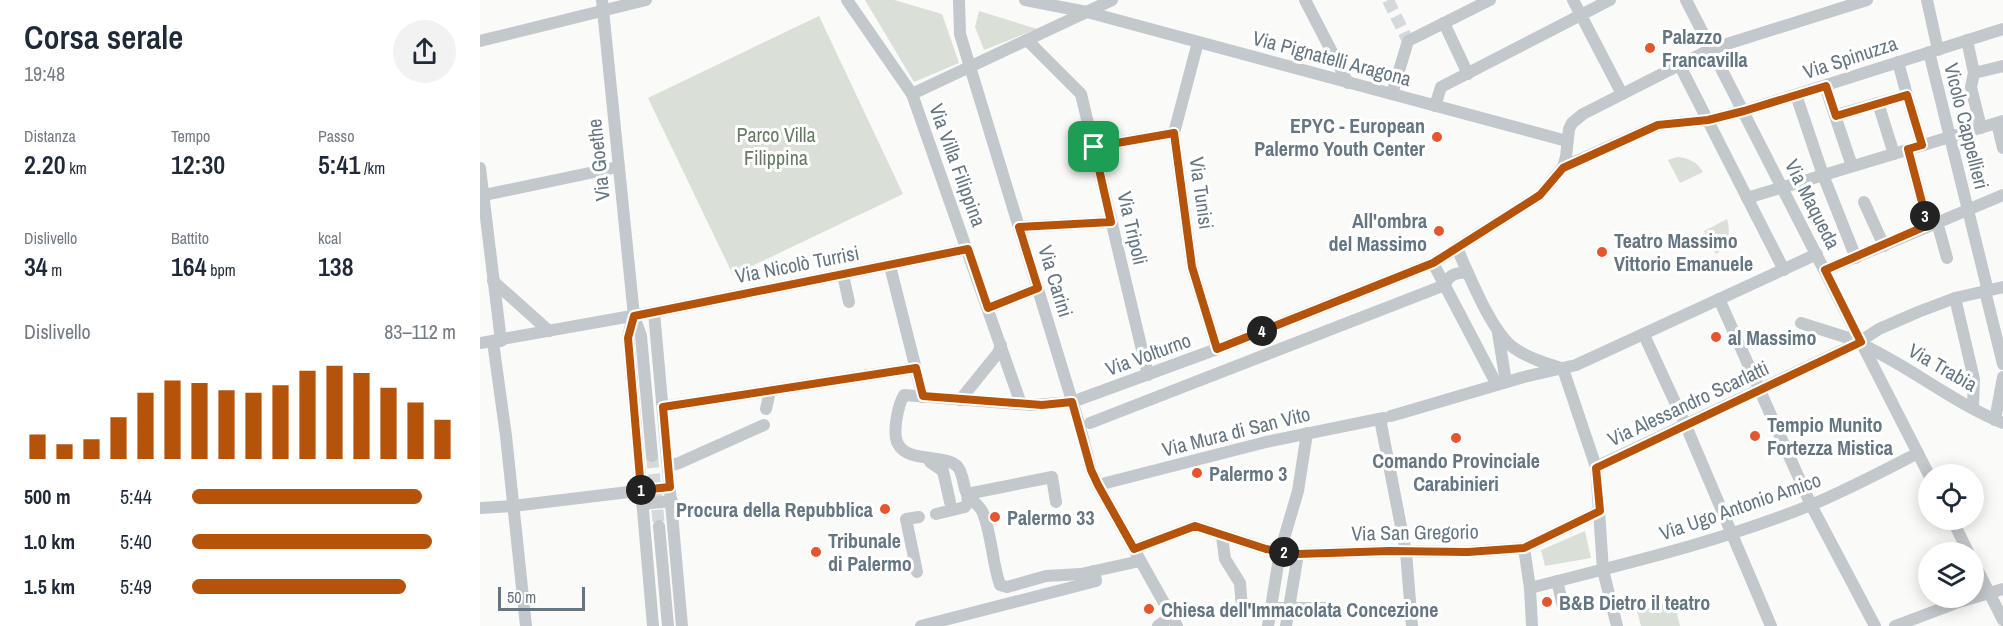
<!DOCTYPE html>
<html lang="it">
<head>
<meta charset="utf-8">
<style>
	body { margin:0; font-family:"Archivo Narrow",sans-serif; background:#f2f2f3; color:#1f2937; height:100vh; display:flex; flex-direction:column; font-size:22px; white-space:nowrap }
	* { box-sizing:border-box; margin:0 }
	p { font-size:20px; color:#747a83 }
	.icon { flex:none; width:33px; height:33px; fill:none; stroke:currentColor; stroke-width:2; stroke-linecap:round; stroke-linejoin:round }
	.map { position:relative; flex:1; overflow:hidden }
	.panel { display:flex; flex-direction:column; background:#fff; width:480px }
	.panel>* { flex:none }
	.controls { position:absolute; left:1438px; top:464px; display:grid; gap:12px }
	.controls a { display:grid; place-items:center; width:66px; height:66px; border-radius:50%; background:#fff; box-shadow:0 3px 15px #0003; font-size:30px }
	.scale { position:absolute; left:18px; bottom:15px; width:87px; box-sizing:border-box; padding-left:6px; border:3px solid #657683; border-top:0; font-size:16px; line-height:21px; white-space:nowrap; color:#657683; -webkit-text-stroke:4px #fff; paint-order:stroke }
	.pin { position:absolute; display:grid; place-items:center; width:51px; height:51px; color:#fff; margin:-26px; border-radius:12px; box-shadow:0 3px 9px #0006 }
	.km { position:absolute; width:30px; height:30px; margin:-15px; border-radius:50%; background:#222; color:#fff; font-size:16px; line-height:30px; text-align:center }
	.round { display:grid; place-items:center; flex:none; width:63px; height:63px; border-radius:32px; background:#f2f2f3 }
	.head { display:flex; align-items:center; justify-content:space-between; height:102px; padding:0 24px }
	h1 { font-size:33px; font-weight:600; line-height:45px }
	.figures { display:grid; grid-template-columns:repeat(3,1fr); gap:9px; height:102px; padding:6px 24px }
	.figures div { display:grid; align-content:center }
	.figures b { font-size:26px; font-weight:600 }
	.figures small { font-size:16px; font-weight:400 }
	.figures p { font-size:16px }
	.chart { height:168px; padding:12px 24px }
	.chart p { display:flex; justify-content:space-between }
	.chart svg { width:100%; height:108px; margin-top:6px; stroke:#b45309; stroke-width:6 }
	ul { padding:0 24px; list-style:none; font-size:20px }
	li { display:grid; grid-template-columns:96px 72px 1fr; align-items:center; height:45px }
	li i { height:15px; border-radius:8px; background:#b45309 }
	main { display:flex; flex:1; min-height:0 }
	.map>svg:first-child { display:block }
</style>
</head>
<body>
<main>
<section class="panel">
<div class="head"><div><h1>Corsa serale</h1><p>19:48</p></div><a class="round"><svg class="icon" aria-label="share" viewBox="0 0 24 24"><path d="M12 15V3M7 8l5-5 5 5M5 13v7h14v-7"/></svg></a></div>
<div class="figures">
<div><p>Distanza</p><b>2.20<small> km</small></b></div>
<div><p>Tempo</p><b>12:30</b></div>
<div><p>Passo</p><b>5:41<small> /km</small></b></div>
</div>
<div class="figures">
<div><p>Dislivello</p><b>34<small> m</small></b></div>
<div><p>Battito</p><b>164<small> bpm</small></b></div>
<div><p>kcal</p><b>138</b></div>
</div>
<div class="chart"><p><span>Dislivello</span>83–112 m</p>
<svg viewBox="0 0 160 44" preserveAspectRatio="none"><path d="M5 44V34M15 44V38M25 44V36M35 44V27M45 44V17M55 44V12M65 44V13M75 44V16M85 44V17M95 44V14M105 44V8M115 44V6M125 44V9M135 44V15M145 44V21M155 44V28"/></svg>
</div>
<ul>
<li><b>500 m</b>5:44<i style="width:87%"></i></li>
<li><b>1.0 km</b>5:40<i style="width:91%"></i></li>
<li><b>1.5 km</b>5:49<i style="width:81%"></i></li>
</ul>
</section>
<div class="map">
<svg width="1523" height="626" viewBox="0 0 1523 626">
	<rect width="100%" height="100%" fill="#fafaf8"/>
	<!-- green -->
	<g fill="#dadfd7">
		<path d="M385,0H414L462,14L479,63L434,82Z"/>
		<path d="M499,11L557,29L504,50L495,27Z"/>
		<path d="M339,16L423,194L253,275L168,98Z"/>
		<path d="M1197,157C1209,158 1217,162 1223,172L1200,183L1188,160Z"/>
		<path d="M1247,219C1251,234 1249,245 1236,254L1224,231Z"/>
		<path d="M1105,531L1111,558L1065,566L1061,550Z"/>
		<path d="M1194,601L1200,626H1161L1157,611Z"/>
	</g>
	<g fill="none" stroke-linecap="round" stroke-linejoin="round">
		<!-- minor-tunnel -->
		<g stroke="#d5d9db" stroke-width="12" stroke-dasharray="12 6" stroke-linecap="butt">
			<path d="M908,0L928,41"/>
			<path d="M172,456L179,526"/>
		</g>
		<!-- minor -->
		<g stroke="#c3c8cc" stroke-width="12">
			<path d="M122,0L154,316L161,336L172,456"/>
			<path d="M367,0L432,94L541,404"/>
			<path d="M479,0L480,34L600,427L611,470L618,485L697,626"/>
			<path d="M545,0L607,12L1087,141"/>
			<path d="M825,0L868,83"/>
			<path d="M1093,0L1142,94"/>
			<path d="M1206,0L1449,475"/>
			<path d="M1447,0L1458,50"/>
			<path d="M964,23L988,74"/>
			<path d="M547,40L601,94L668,375"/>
			<path d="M1487,40L1494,73L1491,87L1501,128"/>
			<path d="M0,41L166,0"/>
			<path d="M718,42L694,133L712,267L737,349"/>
			<path d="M1449,52L1508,291"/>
			<path d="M1199,64L1304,270"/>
			<path d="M1494,73L1523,66"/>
			<path d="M1345,86L1372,166"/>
			<path d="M432,94L632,0"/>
			<path d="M912,94L928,41L1010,0"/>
			<path d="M1316,95L1343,175L1376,258"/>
			<path d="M1427,95L1442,145"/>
			<path d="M1398,103L1414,154"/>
			<path d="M955,106L961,87L1130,0"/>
			<path d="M1356,115L1427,95L1418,62"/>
			<path d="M1517,123L1523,148"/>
			<path d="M614,147L694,133"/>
			<path d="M1428,149L1448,225"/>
			<path d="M1083,167L1178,125L1228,120L1264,111L1523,29"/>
			<path d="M0,168L21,341"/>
			<path d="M0,196L138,167"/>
			<path d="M1267,198L1523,121"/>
			<path d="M1384,202L1404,246"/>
			<path d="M1457,222L1467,258"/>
			<path d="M539,227L631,222"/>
			<path d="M977,248C989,275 1012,333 1034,348C1048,358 1065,363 1081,368"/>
			<path d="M953,263L1017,385"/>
			<path d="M410,266L443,397"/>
			<path d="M1345,270L1523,195"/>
			<path d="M363,275L369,302"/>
			<path d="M13,281L69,331"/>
			<path d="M965,285C969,274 977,272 988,273"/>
			<path d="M1505,291L1523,364"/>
			<path d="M1475,298L1494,379L1493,407"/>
			<path d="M1239,299L1331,505L1395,626"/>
			<path d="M508,308L558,288"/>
			<path d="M174,312L202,626"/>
			<path d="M153,317L148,337L173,626"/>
			<path d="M1321,323L1381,342"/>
			<path d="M1018,333L1026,382"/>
			<path d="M1164,335L1206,426L1291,626"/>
			<path d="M13,342L26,436L46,626"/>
			<path d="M0,343L174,312L488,249"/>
			<path d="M1383,345C1432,368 1474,403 1523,423"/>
			<path d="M1083,369L1116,467L1123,570L1137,626"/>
			<path d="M480,400L518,353L521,345"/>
			<path d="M183,407L436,368"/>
			<path d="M286,409L290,391"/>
			<path d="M911,416L1044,377L1096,365L1337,254"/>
			<path d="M900,419L926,552L932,626"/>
			<path d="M1515,420L1523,377"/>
			<path d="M610,423L965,285"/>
			<path d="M450,462L463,471L470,502"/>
			<path d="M189,466L199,463L284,425"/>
			<path d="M1116,467L1376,344L1399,329L1438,312L1475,298L1523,287"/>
			<path d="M618,485L786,442L904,418"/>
			<path d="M162,504L192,501"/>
			<path d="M0,508L33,506L190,487"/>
			<path d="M456,514L485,507L488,502L487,494L572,477L576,502"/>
			<path d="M1472,519L1488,552"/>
			<path d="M179,526L188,626"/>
			<path d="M742,536L745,559L760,583L762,609"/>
			<path d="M654,549L715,526L786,549L818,554L909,551L988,552L1044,548"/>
			<path d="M660,561L601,574L566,576L527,587L520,585C512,562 512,536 503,513C500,505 490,500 486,492C483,484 483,472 477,466C464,454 428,463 418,444C412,433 418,405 424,395L552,405L592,402L737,349L953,263L1060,195L1083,167L1086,157L1089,129L1092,123L1103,114L1231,49L1387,0"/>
			<path d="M1494,563L1523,620"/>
			<path d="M437,572L426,519L439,517"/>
			<path d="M1077,581L1083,606"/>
			<path d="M1050,588C1144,564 1240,542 1331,505C1367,490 1403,471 1438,453"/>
			<path d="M791,608H848"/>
			<path d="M441,626L616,581L614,571"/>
			<path d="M678,626L692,616"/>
			<path d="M788,626L800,552L818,491L827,433"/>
			<path d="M806,626L818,554"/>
			<path d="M1052,626L1050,588L1044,548L1120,511"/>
			<path d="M1415,626L1479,602L1523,589"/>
		</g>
	</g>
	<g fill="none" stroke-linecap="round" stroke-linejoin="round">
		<defs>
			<path id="route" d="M1346,86L1356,116L1427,95L1442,145L1428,149L1448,225L1345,270L1381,342L1116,468L1120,511L1044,548L988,552L909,551L818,554L786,549L715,526L654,549L618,485L611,470L592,402L562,405L443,396L436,368L183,407L190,487L161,490L148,338L154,316L488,249L508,308L558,288L539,227L631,222L614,147L694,133L712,267L737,349L953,263L1060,195L1083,168L1178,125L1228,120L1264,111Z"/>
		</defs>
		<!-- route casing -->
		<use href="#route" stroke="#fff" stroke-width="12"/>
		<!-- route -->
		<use href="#route" stroke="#b45309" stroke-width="8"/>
	</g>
	<!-- markers -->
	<g fill="#e4572e" stroke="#fff" stroke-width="2">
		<circle cx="1170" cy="48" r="6"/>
		<circle cx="957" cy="137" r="6"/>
		<circle cx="959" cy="231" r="6"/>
		<circle cx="1122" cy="252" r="6"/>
		<circle cx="1236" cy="337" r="6"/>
		<circle cx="1275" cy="436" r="6"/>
		<circle cx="976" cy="438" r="6"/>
		<circle cx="717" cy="473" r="6"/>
		<circle cx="405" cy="509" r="6"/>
		<circle cx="515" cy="517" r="6"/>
		<circle cx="336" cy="552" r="6"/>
		<circle cx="1067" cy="602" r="6"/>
		<circle cx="669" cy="609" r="6"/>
	</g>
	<g text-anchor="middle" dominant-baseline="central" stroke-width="6" stroke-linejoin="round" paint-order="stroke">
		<!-- poi labels -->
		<g font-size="20" font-weight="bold" fill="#657683" stroke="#fff" text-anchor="start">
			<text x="1182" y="36">Palazzo<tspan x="1182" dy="23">Francavilla</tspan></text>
			<text x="945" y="125" text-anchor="end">EPYC - European<tspan x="945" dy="23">Palermo Youth Center</tspan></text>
			<text x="947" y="220" text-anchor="end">All'ombra<tspan x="947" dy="23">del Massimo</tspan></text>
			<text x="1134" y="240">Teatro Massimo<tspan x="1134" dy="23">Vittorio Emanuele</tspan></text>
			<text x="1248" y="337">al Massimo</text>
			<text x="1287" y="424">Tempio Munito<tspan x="1287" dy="23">Fortezza Mistica</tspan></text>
			<text x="976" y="460" text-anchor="middle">Comando Provinciale<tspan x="976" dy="23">Carabinieri</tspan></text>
			<text x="729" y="473">Palermo 3</text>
			<text x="393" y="509" text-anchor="end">Procura della Repubblica</text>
			<text x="527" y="517">Palermo 33</text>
			<text x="348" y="540">Tribunale<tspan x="348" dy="23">di Palermo</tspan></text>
			<text x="1079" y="602">B&amp;B Dietro il teatro</text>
			<text x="681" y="609">Chiesa dell'Immacolata Concezione</text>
		</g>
		<!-- street labels -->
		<g font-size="20" fill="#657683" stroke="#fff">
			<text transform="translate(1370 57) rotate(-18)">Via Spinuzza</text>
			<text transform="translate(852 58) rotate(15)">Via Pignatelli Aragona</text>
			<text transform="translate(1487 126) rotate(76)">Vicolo Cappellieri</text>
			<text transform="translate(118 160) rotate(-96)">Via Goethe</text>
			<text transform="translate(478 165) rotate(70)">Via Villa Filippina</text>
			<text transform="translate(722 193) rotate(82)">Via Tunisi</text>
			<text transform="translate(1333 204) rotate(63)">Via Maqueda</text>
			<text transform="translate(653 228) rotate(77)">Via Tripoli</text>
			<text transform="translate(317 264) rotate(-11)">Via Nicolò Turrisi</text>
			<text transform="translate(576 281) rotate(73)">Via Carini</text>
			<text transform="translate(668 354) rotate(-20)">Via Volturno</text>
			<text transform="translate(1463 367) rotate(30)">Via Trabia</text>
			<text transform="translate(1208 403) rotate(-25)">Via Alessandro Scarlatti</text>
			<text transform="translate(756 431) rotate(-14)">Via Mura di San Vito</text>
			<text transform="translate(1260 506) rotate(-19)">Via Ugo Antonio Amico</text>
			<text transform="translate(935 532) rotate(-1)">Via San Gregorio</text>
		</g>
		<!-- park labels -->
		<g font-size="20" fill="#687a64" stroke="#fff">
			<text x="296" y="134">Parco Villa<tspan x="296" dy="23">Filippina</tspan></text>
		</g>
	</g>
</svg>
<div class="controls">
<a><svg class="icon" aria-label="locate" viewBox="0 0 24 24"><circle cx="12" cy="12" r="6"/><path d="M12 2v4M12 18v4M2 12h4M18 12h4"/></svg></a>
<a><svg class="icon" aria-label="layers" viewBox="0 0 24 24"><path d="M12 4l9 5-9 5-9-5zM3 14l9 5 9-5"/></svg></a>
</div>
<div class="scale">50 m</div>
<div class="pin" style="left:614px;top:147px;background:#1e9e55"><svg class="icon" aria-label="arrive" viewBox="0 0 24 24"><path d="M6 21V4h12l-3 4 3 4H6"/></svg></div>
<b class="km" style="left:161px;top:490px">1</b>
<b class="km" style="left:804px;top:552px">2</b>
<b class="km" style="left:1445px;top:216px">3</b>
<b class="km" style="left:782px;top:331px">4</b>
</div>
</main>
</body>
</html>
